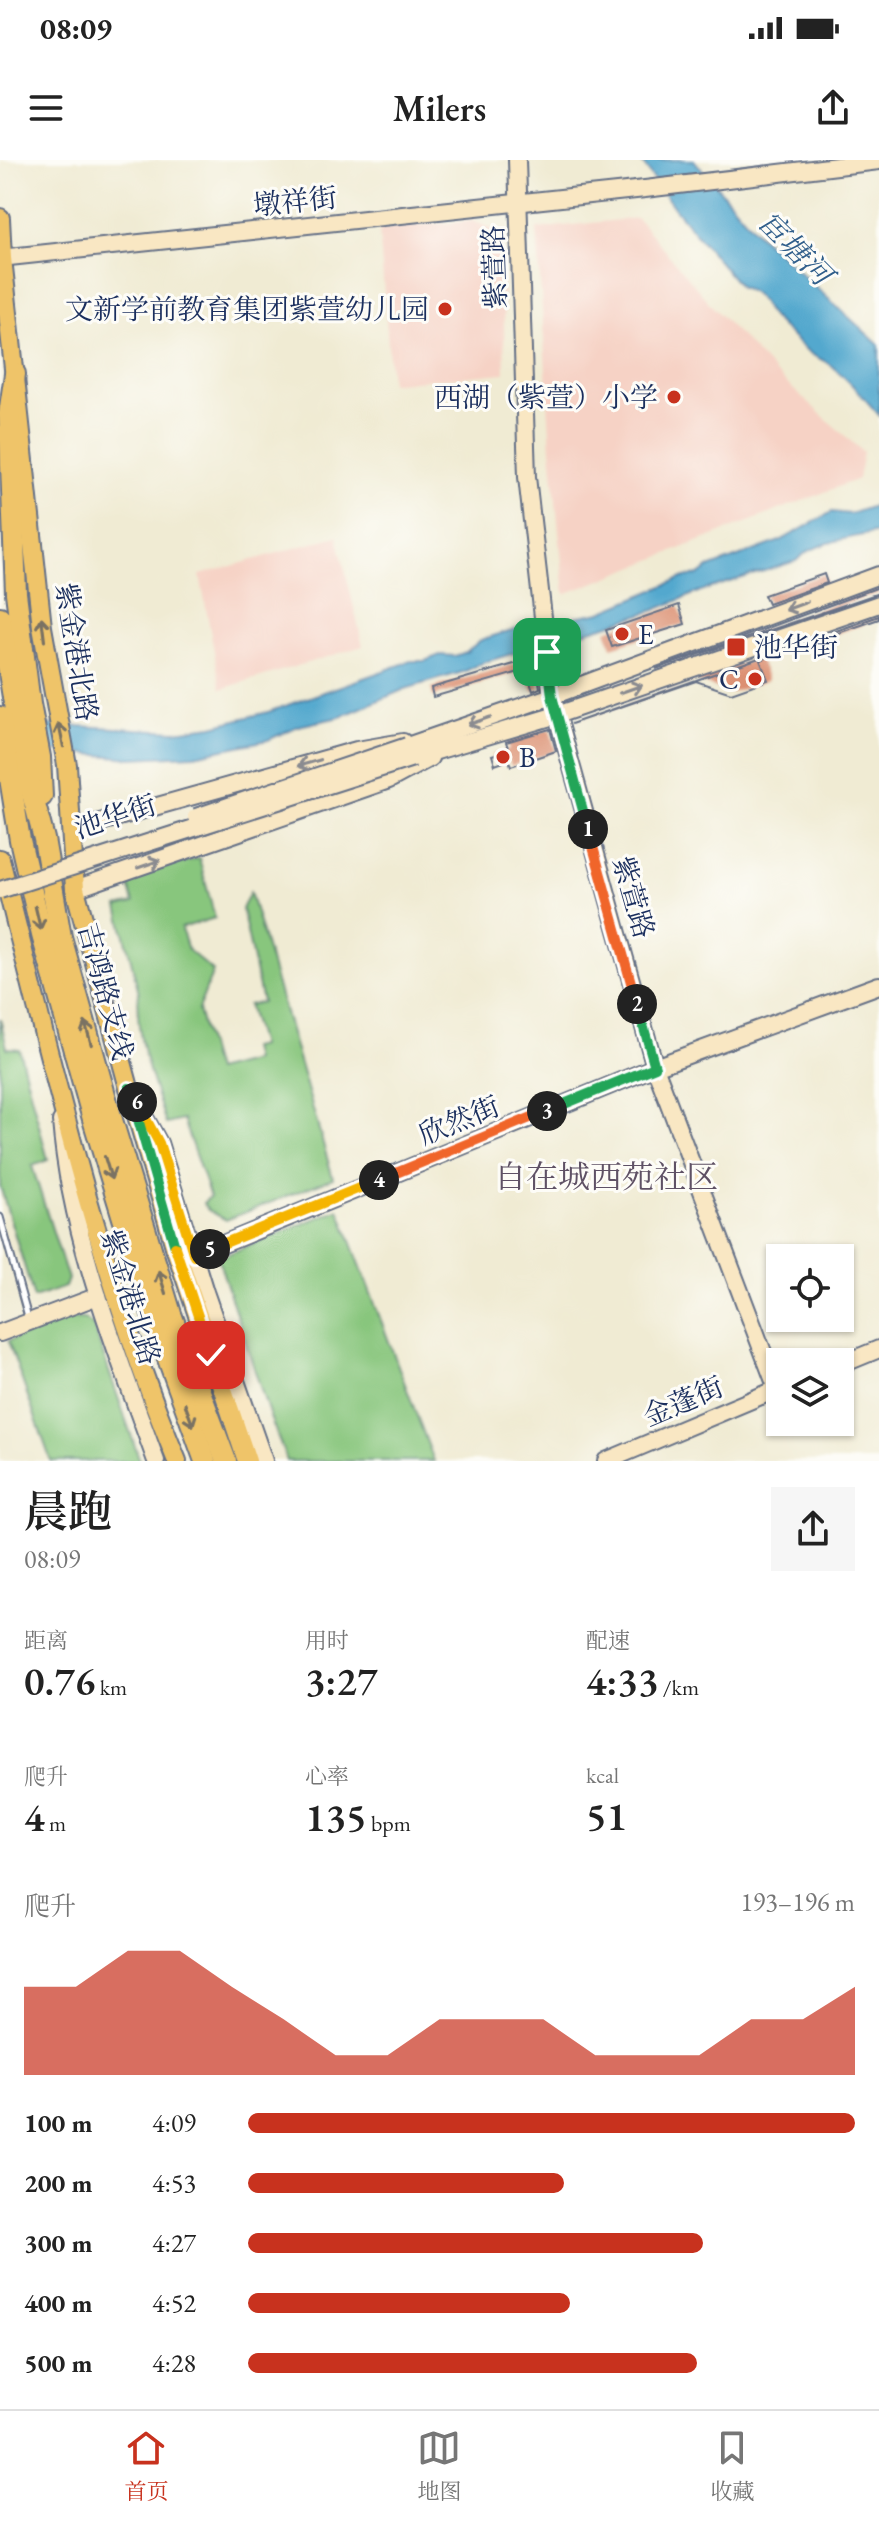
<!DOCTYPE html>
<html lang="zh">
<head>
<meta charset="utf-8">
<style>
	body { margin:0; font-family:"EB Garamond","Noto Serif SC",serif; background:#f6f6f6; color:#222; height:100vh; display:flex; flex-direction:column; font-size:30px; white-space:nowrap }
	* { box-sizing:border-box; margin:0 }
	p { font-size:26px; color:#767676 }
	.icon { flex:none; width:44px; height:44px; fill:none; stroke:currentColor; stroke-width:2; stroke-linecap:round; stroke-linejoin:round }
	.map { position:relative; height:1301px; overflow:hidden }
	.side { display:flex; flex-direction:column; background:#fff; flex:1 }
	.side>* { flex:none }
	.buttons { position:absolute; left:766px; top:1084px; display:grid; gap:16px }
	.buttons a { display:grid; place-items:center; width:88px; height:88px; border-radius:0px; background:#fff; box-shadow:0 2px 6px #0004; font-size:40px }
	.pin { position:absolute; display:grid; place-items:center; width:68px; height:68px; color:#fff; margin:-34px; border-radius:16px; box-shadow:0 4px 12px #0006 }
	.km { position:absolute; width:40px; height:40px; margin:-20px; border-radius:50%; background:#222; color:#fff; font-size:22px; line-height:40px; text-align:center }
	.round { display:grid; place-items:center; flex:none; width:84px; height:84px; border-radius:0px; background:#f6f6f6 }
	.summary { display:flex; align-items:center; justify-content:space-between; height:136px; padding:0 24px }
	h1 { font-size:44px; font-weight:600; line-height:60px }
	.figures { display:grid; grid-template-columns:repeat(3,1fr); gap:12px; height:136px; padding:8px 24px }
	.figures div { display:grid; align-content:center }
	.figures b { font-size:40px; font-weight:600 }
	.figures small { font-size:22px; font-weight:400 }
	.figures p { font-size:22px }
	.chart { height:224px; padding:16px 24px }
	.chart p { display:flex; justify-content:space-between }
	.chart svg { width:100%; height:144px; margin-top:8px; fill:#c8321e; opacity:.7 }
	ul { padding:0 24px; list-style:none; font-size:26px }
	li { display:grid; grid-template-columns:128px 96px 1fr; align-items:center; height:60px }
	li i { height:20px; border-radius:10px; background:#c8321e }
	.status { display:flex; justify-content:space-between; align-items:center; height:56px; padding:0 40px; background:#fff; direction:ltr }
	.status svg { height:22px; fill:currentColor }
	header { display:flex; justify-content:space-between; align-items:center; height:104px; padding:0 24px; background:#fff; font-size:36px; font-weight:600 }
	.menu { display:flex; justify-content:space-around; align-items:center; height:112px; border-top:2px solid #e0e0e0; background:#fff; font-size:22px; color:#767676 }
	.menu a { display:grid; justify-items:center; gap:4px }
	.menu .current { color:#c8321e }
	.map>svg:first-child { display:block }
</style>
</head>
<body>
<div class="status"><b>08:09</b><svg viewBox="0 0 49 12"><path d="M0 12V9h3v3zM5 12V6h3v6zM10 12V3h3v9zM15 12V0h3v12zM26 1h20v11H26zM47 4h2v5h-2z"/></svg></div>
<header><svg class="icon" aria-label="menu" viewBox="0 0 24 24"><path d="M4 6h16M4 12h16M4 18h16"/></svg>Milers<svg class="icon" aria-label="share" viewBox="0 0 24 24"><path d="M12 15V3M7 8l5-5 5 5M5 13v7h14v-7"/></svg></header>
<div class="map">
<svg width="879" height="1301" viewBox="0 0 879 1301">
	<rect width="100%" height="100%" fill="#fdfcf7"/>
	<filter id="ink" filterUnits="userSpaceOnUse"><feTurbulence type="fractalNoise" baseFrequency=".0125" numOctaves="2"/><feDisplacementMap in="SourceGraphic" scale="16" xChannelSelector="R" yChannelSelector="G"/><feConvolveMatrix kernelMatrix="1 2 1 2 8 2 1 2 1" color-interpolation-filters="sRGB"/></filter>
	<filter id="wash" filterUnits="userSpaceOnUse"><feTurbulence type="fractalNoise" baseFrequency=".006" numOctaves="4" result="noise"/><feDisplacementMap in="SourceGraphic" scale="32" xChannelSelector="R" yChannelSelector="G"/><feGaussianBlur stdDeviation="1.8" result="paint"/><feColorMatrix in="noise" values="0 0 0 0 0 0 0 0 0 0 0 0 0 0 0 0 0 1.4 0 .05"/><feComposite in="paint" operator="in"/></filter>
	<g filter="url(#wash)">
		<rect width="100%" height="100%" fill="#f0ebd3"/>
		<!-- built -->
		<g fill="#f6d2c5">
			<path d="M637,58L711,145L774,212L863,292L858,319L565,434L551,290L537,69Z"/>
			<path d="M473,61L492,69L502,85L505,213L391,223L379,69Z"/>
			<path d="M337,376L363,486L221,529L200,415Z"/>
		</g>
		<!-- green -->
		<g fill="#88c67d" stroke="#527a6e" stroke-width="2">
			<path d="M199,698L215,758L181,768L188,790L213,811L198,850L215,911L254,901L251,888L260,886L248,845L262,842L242,749L250,732L333,1018L226,1060L208,1050L203,1043L210,1037L183,960L166,964C154,924 133,876 139,833L118,747L134,743L127,718Z"/>
			<path d="M0,858L7,888L19,889L48,1000L32,1006L68,1119L65,1127L34,1138L0,1026Z"/>
			<path d="M339,1049L434,1301H287L269,1254L218,1098Z"/>
			<path d="M71,1158L84,1159L93,1165L140,1301H51L8,1181Z"/>
		</g>
		<!-- water -->
		<g fill="#52a8ce" stroke="#366c96" stroke-width="2">
			<path d="M640,0H694L757,73L879,185V255C863,237 847,217 826,202C821,199 815,197 810,193C797,183 786,171 774,159C760,144 762,133 740,127L675,49Z"/>
			<path d="M879,344V372C855,377 813,382 796,401L701,431L655,450L485,502L463,512L405,529L340,557L298,566L268,580L194,595L131,598L0,586V562L175,571L212,566L268,552L411,501H425L440,495L455,496L466,492L481,480L521,467L601,452L685,417L699,415L709,408L780,381L832,352L850,354Z"/>
		</g>
		<g id="blocks">
			<!-- building -->
			<g fill="#dc9072">
				<path d="M824,414L827,423L768,444L764,435Z"/>
				<path d="M879,427V433L656,509Z"/>
				<path d="M679,445L685,464L612,487L606,470Z"/>
				<path d="M879,456V459L760,500L768,520L731,533L696,521L571,564Z"/>
				<path d="M535,498L540,528L533,531L526,510L433,537L431,528Z"/>
				<path d="M550,569L556,591L511,606L509,600L495,605L492,595L509,590L506,582Z"/>
			</g>
		</g>
	</g>
	<g filter="url(#ink)">
		<use href="#blocks" fill-opacity="0" stroke="#667187" stroke-width="2"/>
		<g fill="none" stroke-linecap="round" stroke-linejoin="round">
			<defs>
				<path id="lane" d="M0,1057L29,1161"/>
				<g id="secondary">
					<path d="M517,0L527,317L552,536L655,907L777,1229"/>
					<path d="M0,98L645,29L879,1"/>
					<path d="M407,586L552,536L879,415"/>
					<path d="M413,598L557,555L879,444"/>
					<path d="M72,670L357,590L403,582"/>
					<path d="M75,729L389,620L430,598"/>
					<path d="M138,945L159,983L205,1132L264,1301"/>
					<path d="M61,961C70,1077 117,1192 156,1301"/>
					<path d="M194,1096L655,907L879,825"/>
					<path d="M0,1173L98,1136"/>
					<path d="M840,1205L879,1189"/>
					<path d="M606,1301L780,1228"/>
				</g>
				<g id="primary">
					<path d="M0,58L2,98L42,467L67,605L75,729L129,928L176,1090L247,1301"/>
					<path d="M0,699C51,901 97,1107 177,1301"/>
				</g>
				<g id="highway">
					<path d="M15,214L9,254L16,433L30,544L40,597L42,636"/>
					<path d="M0,457L23,599L44,679L61,777L112,960L171,1154L226,1301"/>
					<path d="M0,557L20,680L42,775L93,959L154,1160L205,1301"/>
				</g>
			</defs>
			<!-- lane casing -->
			<use href="#lane" stroke="#667187" stroke-width="9"/>
			<!-- secondary casing -->
			<use href="#secondary" stroke="#667187" stroke-width="20"/>
			<!-- primary casing -->
			<use href="#primary" stroke="#667187" stroke-width="22"/>
			<!-- highway casing -->
			<use href="#highway" stroke="#667187" stroke-width="24"/>
			<!-- lane -->
			<use href="#lane" stroke="#fff" stroke-width="5"/>
			<!-- secondary -->
			<use href="#secondary" stroke="#f9e7c3" stroke-width="16"/>
			<!-- primary -->
			<use href="#primary" stroke="#efc469" stroke-width="18"/>
			<!-- highway -->
			<use href="#highway" stroke="#efc469" stroke-width="20"/>
			<defs>
				<g id="secondary-bridge">
					<path d="M196,657L407,586"/>
					<path d="M0,730L413,598"/>
				</g>
			</defs>
			<!-- secondary-bridge casing -->
			<use href="#secondary-bridge" stroke="#667187" stroke-width="20" stroke-linecap="butt"/>
			<!-- secondary-bridge -->
			<use href="#secondary-bridge" stroke="#f9e7c3" stroke-width="16"/>
		</g>
		<!-- one-way arrows -->
		<defs><path id="oneway-shaft" d="M-6 0H5M1.5-3L5.5 0L1.5 3" fill="none" stroke-width="1.6" stroke-linecap="round" stroke-linejoin="round" transform="scale(2)"/></defs>
		<g stroke="#8a8b90">
			<use href="#oneway-shaft" transform="translate(796 446) rotate(160)"/>
			<use href="#oneway-shaft" transform="translate(631 529) rotate(-19)"/>
			<use href="#oneway-shaft" transform="translate(479 561) rotate(161)"/>
			<use href="#oneway-shaft" transform="translate(309 603) rotate(164)"/>
			<use href="#oneway-shaft" transform="translate(149 704) rotate(-19)"/>
		</g>
		<g stroke="#7a7263">
			<use href="#oneway-shaft" transform="translate(43 469) rotate(-97)"/>
			<use href="#oneway-shaft" transform="translate(61 575) rotate(-102)"/>
			<use href="#oneway-shaft" transform="translate(38 758) rotate(77)"/>
			<use href="#oneway-shaft" transform="translate(88 873) rotate(-106)"/>
			<use href="#oneway-shaft" transform="translate(108 1008) rotate(73)"/>
			<use href="#oneway-shaft" transform="translate(162 1122) rotate(-107)"/>
			<use href="#oneway-shaft" transform="translate(189 1255) rotate(70)"/>
		</g>
	</g>
	<g fill="none" stroke-linecap="round" stroke-linejoin="round" filter="url(#ink)">
		<defs>
			<path id="split-1" d="M547,492L552,536L588,669"/>
			<path id="split-2" d="M588,669L637,844"/>
			<path id="split-3" d="M547,951L655,907L637,844"/>
			<path id="split-4" d="M379,1020L547,951"/>
			<path id="split-5" d="M210,1089L379,1020"/>
			<path id="split-6" d="M137,942L159,983L194,1096L210,1089"/>
			<path id="split-7" d="M137,942L129,928L175,1087"/>
			<path id="split-8" d="M175,1087L211,1195"/>
		</defs>
		<!-- split-1 casing -->
		<use href="#split-1" stroke="#fff" stroke-width="16"/>
		<!-- split-2 casing -->
		<use href="#split-2" stroke="#fff" stroke-width="16"/>
		<!-- split-3 casing -->
		<use href="#split-3" stroke="#fff" stroke-width="16"/>
		<!-- split-4 casing -->
		<use href="#split-4" stroke="#fff" stroke-width="16"/>
		<!-- split-5 casing -->
		<use href="#split-5" stroke="#fff" stroke-width="16"/>
		<!-- split-6 casing -->
		<use href="#split-6" stroke="#fff" stroke-width="16"/>
		<!-- split-7 casing -->
		<use href="#split-7" stroke="#fff" stroke-width="16"/>
		<!-- split-8 casing -->
		<use href="#split-8" stroke="#fff" stroke-width="16"/>
		<!-- split-1 -->
		<use href="#split-1" stroke="#22a559" stroke-width="10"/>
		<!-- split-2 -->
		<use href="#split-2" stroke="#f0652b" stroke-width="10"/>
		<!-- split-3 -->
		<use href="#split-3" stroke="#22a559" stroke-width="10"/>
		<!-- split-4 -->
		<use href="#split-4" stroke="#f0652b" stroke-width="10"/>
		<!-- split-5 -->
		<use href="#split-5" stroke="#f5b400" stroke-width="10"/>
		<!-- split-6 -->
		<use href="#split-6" stroke="#f5b400" stroke-width="10"/>
		<!-- split-7 -->
		<use href="#split-7" stroke="#22a559" stroke-width="10"/>
		<!-- split-8 -->
		<use href="#split-8" stroke="#f5b400" stroke-width="10"/>
	</g>
	<!-- markers -->
	<g fill="#c8321e" stroke="#fdfcf7" stroke-width="3">
		<circle cx="445" cy="149" r="8"/>
		<circle cx="674" cy="237" r="8"/>
		<circle cx="622" cy="474" r="8"/>
		<rect x="726" y="477" width="20" height="20" rx="4"/>
		<circle cx="755" cy="519" r="8"/>
		<circle cx="503" cy="597" r="8"/>
	</g>
	<g text-anchor="middle" dominant-baseline="central" stroke-width="6" stroke-linejoin="round" paint-order="stroke">
		<!-- street labels -->
		<g font-size="28" fill="#1b2f5e" stroke="#fdfcf7">
			<text transform="translate(295 41) rotate(-6)">墩祥街</text>
			<text transform="translate(494 107) rotate(-92)">紫萱路</text>
			<text transform="translate(77 492) rotate(81)">紫金港北路</text>
			<text transform="translate(115 656) rotate(-18)">池华街</text>
			<text transform="translate(634 737) rotate(74)">紫萱路</text>
			<text transform="translate(106 831) rotate(75)">吉鸿路支线</text>
			<text transform="translate(459 960) rotate(-22)">欣然街</text>
			<text transform="translate(131 1137) rotate(73)">紫金港北路</text>
			<text transform="translate(683 1241) rotate(-23)">金蓬街</text>
		</g>
		<!-- poi labels -->
		<g font-size="28" fill="#1b2f5e" stroke="#fdfcf7" text-anchor="end">
			<text x="429" y="149">文新学前教育集团紫萱幼儿园</text>
			<text x="658" y="237">西湖（紫萱）小学</text>
			<text x="638" y="474" text-anchor="start">E</text>
			<text x="754" y="487" text-anchor="start">池华街</text>
			<text x="739" y="519">C</text>
			<text x="519" y="597" text-anchor="start">B</text>
		</g>
		<!-- water labels -->
		<g font-size="30" font-style="italic" fill="#315f8b" stroke="#fdfcf7">
			<text transform="translate(795 88) rotate(45)">宦塘河</text>
		</g>
		<!-- quarter labels -->
		<g font-size="32" fill="#5f5165" stroke="#fdfcf7">
			<text x="606" y="1017">自在城西苑社区</text>
		</g>
	</g>
</svg>
<div class="buttons">
<a><svg class="icon" aria-label="locate" viewBox="0 0 24 24"><circle cx="12" cy="12" r="6"/><path d="M12 2v4M12 18v4M2 12h4M18 12h4"/></svg></a>
<a><svg class="icon" aria-label="layers" viewBox="0 0 24 24"><path d="M12 4l9 5-9 5-9-5zM3 14l9 5 9-5"/></svg></a>
</div>
<div class="pin" style="left:547px;top:492px;background:#1e9e55"><svg class="icon" aria-label="arrive" viewBox="0 0 24 24"><path d="M6 21V4h12l-3 4 3 4H6"/></svg></div>
<div class="pin" style="left:211px;top:1195px;background:#d93025"><svg class="icon" aria-label="check" viewBox="0 0 24 24"><path d="M5 12l5 5 9-10"/></svg></div>
<b class="km" style="left:588px;top:669px">1</b>
<b class="km" style="left:637px;top:844px">2</b>
<b class="km" style="left:547px;top:951px">3</b>
<b class="km" style="left:379px;top:1020px">4</b>
<b class="km" style="left:210px;top:1089px">5</b>
<b class="km" style="left:137px;top:942px">6</b>
</div>
<section class="side">
<div class="summary"><div><h1>晨跑</h1><p>08:09</p></div><a class="round"><svg class="icon" aria-label="share" viewBox="0 0 24 24"><path d="M12 15V3M7 8l5-5 5 5M5 13v7h14v-7"/></svg></a></div>
<div class="figures">
<div><p>距离</p><b>0.76<small> km</small></b></div>
<div><p>用时</p><b>3:27</b></div>
<div><p>配速</p><b>4:33<small> /km</small></b></div>
</div>
<div class="figures">
<div><p>爬升</p><b>4<small> m</small></b></div>
<div><p>心率</p><b>135<small> bpm</small></b></div>
<div><p>kcal</p><b>51</b></div>
</div>
<div class="chart"><p><span>爬升</span>193–196 m</p>
<svg viewBox="0 0 160 44" preserveAspectRatio="none"><path d="M0 44V17L10 17L20 6L30 6L40 17L50 27L60 38L70 38L80 27L90 27L100 27L110 38L120 38L130 38L140 27L150 27L160 17V44z"/></svg>
</div>
<ul>
<li><b>100 m</b>4:09<i style="width:100%"></i></li>
<li><b>200 m</b>4:53<i style="width:52%"></i></li>
<li><b>300 m</b>4:27<i style="width:75%"></i></li>
<li><b>400 m</b>4:52<i style="width:53%"></i></li>
<li><b>500 m</b>4:28<i style="width:74%"></i></li>
</ul>
</section>
<nav class="menu">
<a class="current"><svg class="icon" aria-label="home" viewBox="0 0 24 24"><path d="M3 11l9-7 9 7M6 9v11h12V9"/></svg>首页</a>
<a><svg class="icon" aria-label="map" viewBox="0 0 24 24"><path d="M3 6l6-2 6 2 6-2v14l-6 2-6-2-6 2zM9 4v14M15 6v14"/></svg>地图</a>
<a><svg class="icon" aria-label="saved" viewBox="0 0 24 24"><path d="M7 4h10v16l-5-4-5 4z"/></svg>收藏</a>
</nav>
</body>
</html>
